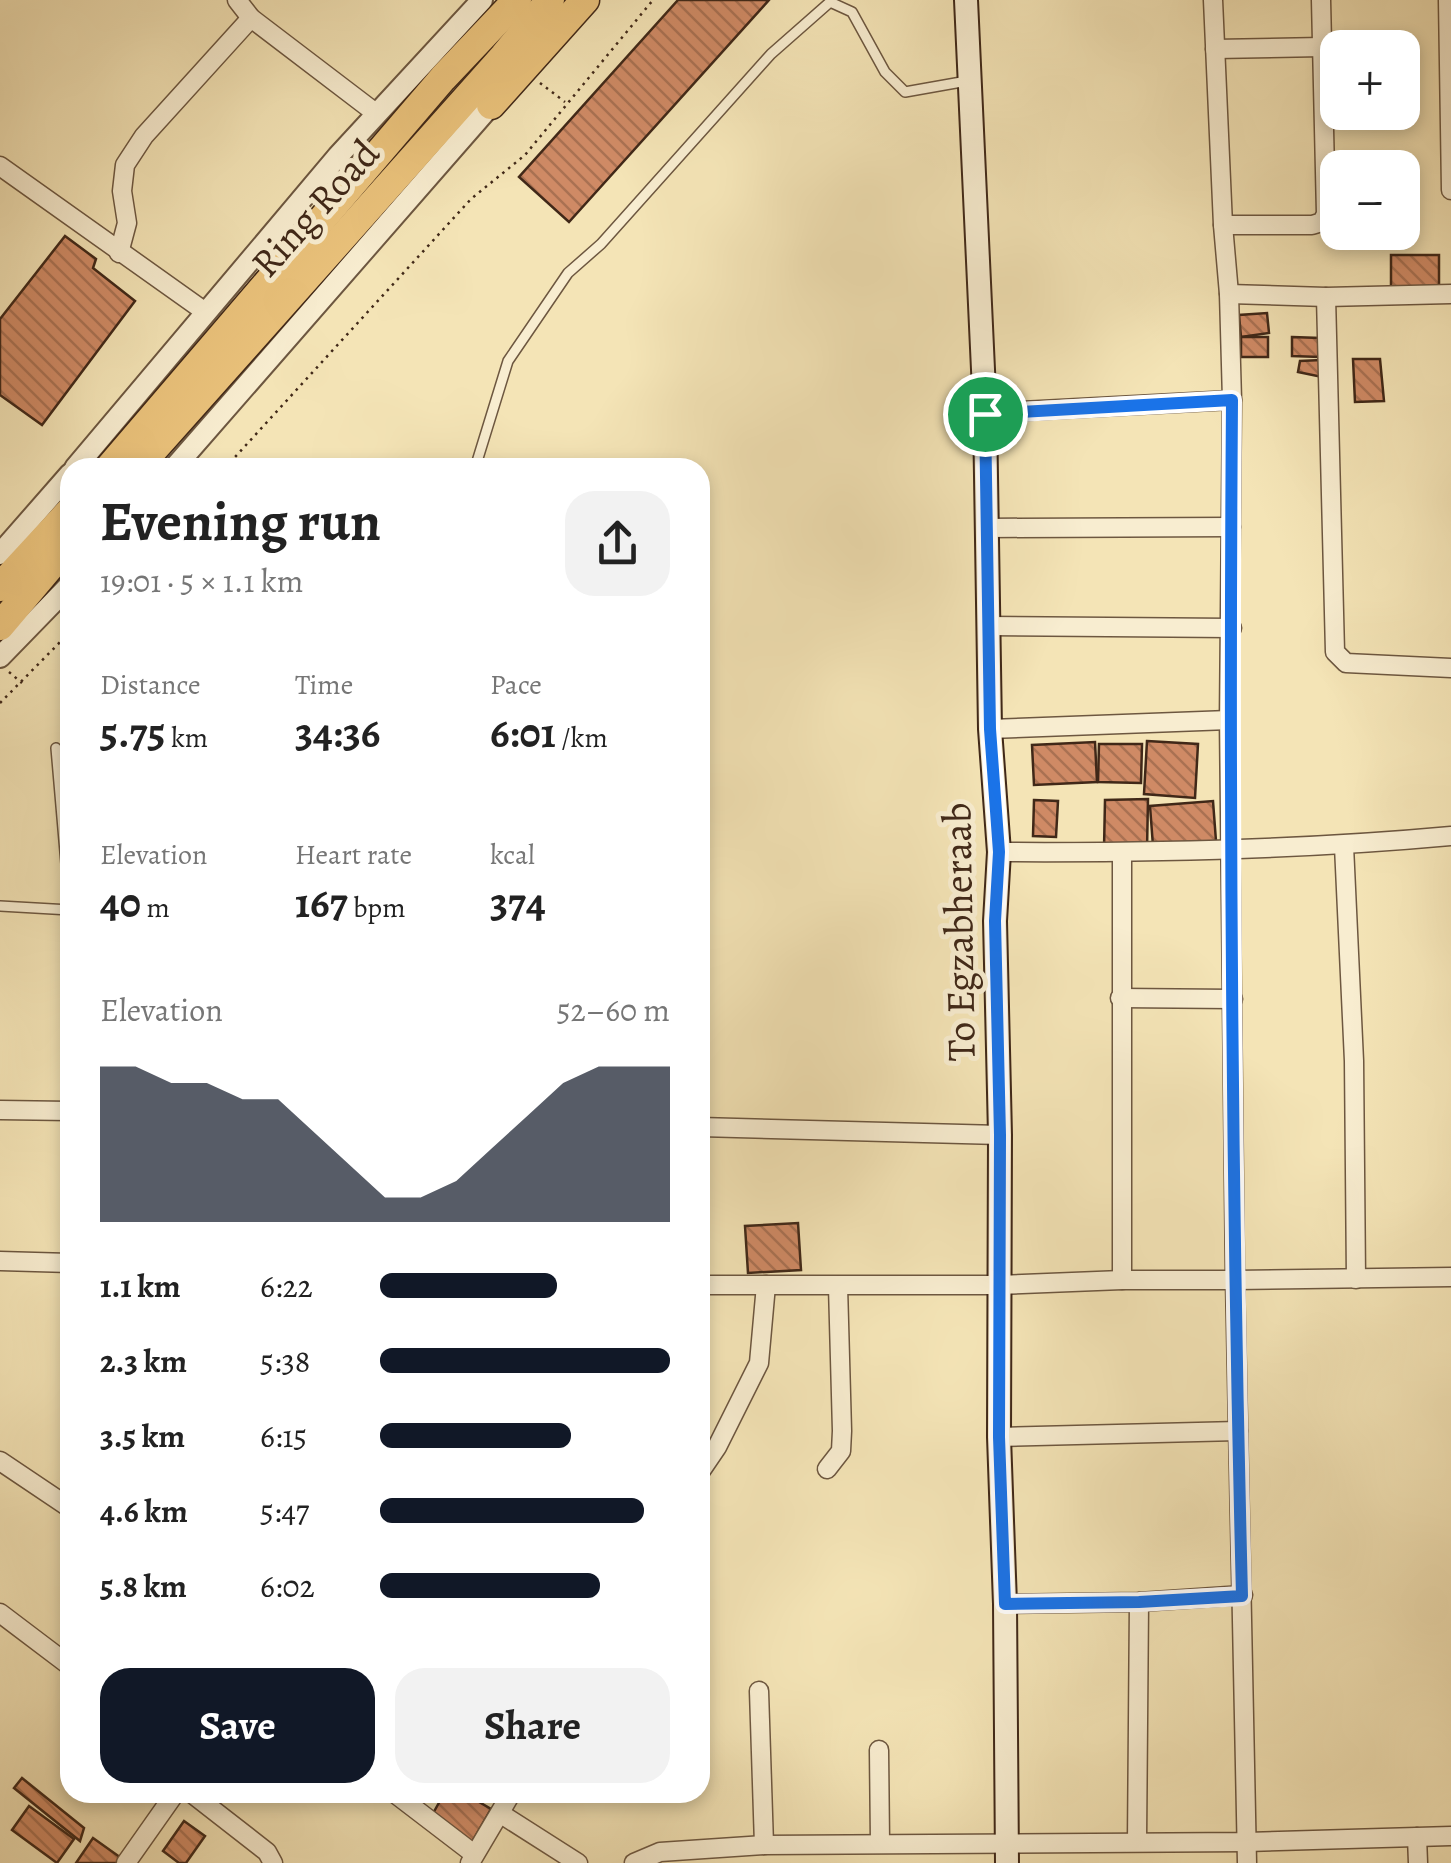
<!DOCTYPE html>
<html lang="en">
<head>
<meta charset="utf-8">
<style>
	body { margin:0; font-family:Alegreya,serif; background:#f2f2f2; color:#222; height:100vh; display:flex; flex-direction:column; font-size:38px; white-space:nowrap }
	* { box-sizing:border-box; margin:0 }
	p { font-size:32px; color:#767676 }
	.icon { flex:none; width:55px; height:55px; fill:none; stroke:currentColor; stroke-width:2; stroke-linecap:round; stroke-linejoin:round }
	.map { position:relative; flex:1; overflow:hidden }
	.panel { position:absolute; left:60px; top:458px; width:650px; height:1345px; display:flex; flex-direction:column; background:#fff; border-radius:30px; box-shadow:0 5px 15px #0003 }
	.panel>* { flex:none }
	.tools { position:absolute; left:1320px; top:30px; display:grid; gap:20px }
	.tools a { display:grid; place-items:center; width:100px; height:100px; border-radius:20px; background:#fff; box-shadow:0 5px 15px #0003; font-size:50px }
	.pin { position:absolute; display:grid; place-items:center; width:85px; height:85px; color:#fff; margin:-42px; border:5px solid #fff; border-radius:50%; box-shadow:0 2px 10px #0007 }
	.round { display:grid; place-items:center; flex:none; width:105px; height:105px; border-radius:30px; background:#f2f2f2 }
	.headline { display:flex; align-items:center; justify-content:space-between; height:170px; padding:0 40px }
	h1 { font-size:55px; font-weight:700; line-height:75px }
	.metrics { display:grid; grid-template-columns:repeat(3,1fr); gap:15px; height:170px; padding:10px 40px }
	.metrics div { display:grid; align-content:center }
	.metrics b { font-size:42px; font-weight:700 }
	.metrics small { font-size:28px; font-weight:400 }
	.metrics p { font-size:28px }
	.chart { height:280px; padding:20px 40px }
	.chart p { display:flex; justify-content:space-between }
	.chart svg { width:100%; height:180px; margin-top:10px; fill:#111827; opacity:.7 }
	.action { display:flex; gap:20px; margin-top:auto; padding:20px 40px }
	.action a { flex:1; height:115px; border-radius:30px; background:#111827; color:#fff; font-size:40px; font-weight:700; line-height:115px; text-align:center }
	.action a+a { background:#f2f2f2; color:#222 }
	ul { padding:0 40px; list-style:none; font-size:32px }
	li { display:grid; grid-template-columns:160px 120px 1fr; align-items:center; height:75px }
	li i { height:25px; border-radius:12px; background:#111827 }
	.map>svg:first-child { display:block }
</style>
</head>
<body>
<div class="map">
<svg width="1451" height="1863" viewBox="0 0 1451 1863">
	<defs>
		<pattern id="building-back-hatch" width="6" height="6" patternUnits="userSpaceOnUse" patternTransform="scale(2.5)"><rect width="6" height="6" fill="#cf8a65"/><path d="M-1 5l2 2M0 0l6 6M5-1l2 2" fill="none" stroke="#a97152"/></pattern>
	</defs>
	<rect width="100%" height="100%" fill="#f4e4b6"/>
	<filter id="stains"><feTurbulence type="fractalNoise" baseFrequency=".002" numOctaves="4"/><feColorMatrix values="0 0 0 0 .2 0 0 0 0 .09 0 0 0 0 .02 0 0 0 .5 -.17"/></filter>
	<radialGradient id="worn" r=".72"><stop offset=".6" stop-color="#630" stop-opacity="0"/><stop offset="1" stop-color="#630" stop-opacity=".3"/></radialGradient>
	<!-- building -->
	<g fill="url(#building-back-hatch)" stroke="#402818" stroke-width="2.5">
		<path d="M678,0H769L569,222L519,177Z"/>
		<path d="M65,236L96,259L93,268L135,301L42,425L0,395V319Z"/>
		<rect x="1391" y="255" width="48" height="39"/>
		<path d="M1267,313L1269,333L1241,337L1239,315Z"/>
		<rect x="1241" y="337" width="27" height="20"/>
		<path d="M1292,337L1320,338V357L1292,356Z"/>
		<path d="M1353,359H1380L1384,401L1355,402Z"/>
		<path d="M1321,360L1322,377L1298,372L1300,361Z"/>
		<path d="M1147,741L1198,744L1195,798L1144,794Z"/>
		<path d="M1095,742L1097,782L1034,785L1032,745Z"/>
		<path d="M1099,744H1142L1141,783L1098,782Z"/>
		<path d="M1148,799L1147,850L1104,849L1105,800Z"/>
		<path d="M1034,800L1058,801L1056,837L1033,836Z"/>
		<path d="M1213,801L1216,841L1153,846L1150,806Z"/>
		<path d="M798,1223L801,1270L748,1273L745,1226Z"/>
		<path d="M22,1778L84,1828L80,1841L14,1788Z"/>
		<path d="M445,1792H462L491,1809L472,1842L431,1817Z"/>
		<path d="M29,1806L74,1839L57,1863L12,1830Z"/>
		<path d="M184,1821L205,1836L186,1863H179L163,1851Z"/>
		<path d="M93,1838L124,1860L122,1863H76Z"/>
	</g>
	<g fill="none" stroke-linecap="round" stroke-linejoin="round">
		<defs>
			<g id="service">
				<path d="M475,468L508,361L568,273L601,244L771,54L830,2L852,12L885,72L905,92L967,81"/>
				<path d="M56,748L70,910"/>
				<path d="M0,906L70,910"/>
			</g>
			<g id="minor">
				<path d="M237,0L251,18L377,114"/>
				<path d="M1213,0L1223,225L1229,294L1232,400L1229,720L1235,1280L1451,1277"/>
				<path d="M1448,0L1451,190"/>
				<path d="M1215,49L1322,47"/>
				<path d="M0,166L204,311"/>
				<path d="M1223,225H1312L1322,222L1326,214L1321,0"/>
				<path d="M119,253L127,223L122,191L125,165L144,136L251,18"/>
				<path d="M1229,294L1326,297L1451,294"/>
				<path d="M1326,297L1335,652L1346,663L1451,668"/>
				<path d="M985,413L1232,400"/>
				<path d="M986,528L1231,527"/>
				<path d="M988,626L1232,628"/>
				<path d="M990,729L1229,720"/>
				<path d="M1344,846L1354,1061L1356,1279"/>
				<path d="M999,852C1150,853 1300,850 1451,836"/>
				<path d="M1120,998L1233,999"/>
				<path d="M0,1110L70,1111"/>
				<path d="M700,1127L1000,1135"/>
				<path d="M0,1261L70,1263"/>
				<path d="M1122,1280V853"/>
				<path d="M700,1285H998L1122,1280H1235L1247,1863"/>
				<path d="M999,1437L1238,1431"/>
				<path d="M0,1461L70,1508"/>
				<path d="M827,1469L841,1451L842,1431L838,1286"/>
				<path d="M700,1472L717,1447L759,1363L766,1285"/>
				<path d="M1005,1604L1139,1602L1243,1595"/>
				<path d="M0,1613L70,1666"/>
				<path d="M759,1691L764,1845"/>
				<path d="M879,1750L880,1842"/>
				<path d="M190,1792L267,1852L273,1863"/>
				<path d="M393,1792L474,1854"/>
				<path d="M501,1814L578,1863"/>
				<path d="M1417,1837L1418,1863"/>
				<path d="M1137,1842L1139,1602"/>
				<path d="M126,1863L176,1792"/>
				<path d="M470,1863L512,1792"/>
				<path d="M634,1863L660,1852L764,1845L1247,1842L1451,1836"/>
			</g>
			<g id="tertiary">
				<path d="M75,468L338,156L482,0"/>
				<path d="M174,468L491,105"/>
				<path d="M0,554L70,474"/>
				<path d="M0,657L70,585"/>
			</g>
			<path id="secondary" d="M966,0L985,413L990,729L999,852L995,921L1000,1135L999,1437L1005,1604L1007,1863"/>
			<g id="trunk">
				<path d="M491,105L585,0"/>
				<path d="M109,468L443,78L517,0"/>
				<path d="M137,468L504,56L550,0"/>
				<path d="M0,587L70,511"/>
				<path d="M0,626L70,543"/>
			</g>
		</defs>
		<!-- service casing -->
		<use href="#service" stroke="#6d5740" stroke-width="12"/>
		<!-- minor casing -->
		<use href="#minor" stroke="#6d5740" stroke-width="21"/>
		<!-- tertiary casing -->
		<use href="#tertiary" stroke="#6d5740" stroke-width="24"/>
		<!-- secondary casing -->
		<use href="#secondary" stroke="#402818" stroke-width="26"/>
		<!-- trunk casing -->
		<use href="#trunk" stroke="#402818" stroke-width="31"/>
		<!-- path -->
		<g stroke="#402818" stroke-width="2.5" stroke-dasharray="2.5 5" stroke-linecap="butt">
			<path d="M540,83L565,102"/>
			<path d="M225,468L471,199L525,155L653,0"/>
			<path d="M9,672L22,683"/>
			<path d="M0,703L70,632"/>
		</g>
		<!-- service -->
		<use href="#service" stroke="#f8edd0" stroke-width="9"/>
		<!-- minor -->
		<use href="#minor" stroke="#f8edd0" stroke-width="18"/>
		<!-- tertiary -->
		<use href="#tertiary" stroke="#f8edd0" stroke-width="20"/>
		<!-- secondary -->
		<use href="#secondary" stroke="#f8edd0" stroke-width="22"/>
		<!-- trunk -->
		<use href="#trunk" stroke="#eac27b" stroke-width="28"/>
	</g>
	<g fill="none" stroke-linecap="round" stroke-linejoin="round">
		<defs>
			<path id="route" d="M1232,400C1229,799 1232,1197 1242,1596L1139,1602L1005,1604L999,1437L1000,1135L995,921L999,852L990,729L985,414Z"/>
		</defs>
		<!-- route casing -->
		<use href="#route" stroke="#fff" stroke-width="20"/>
		<!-- route -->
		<use href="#route" stroke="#1a73e8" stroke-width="12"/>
	</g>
	<g text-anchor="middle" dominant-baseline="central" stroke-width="10" stroke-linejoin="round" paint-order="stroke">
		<!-- street labels -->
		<g font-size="40" fill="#402818" stroke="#f8edd0">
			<text transform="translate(315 208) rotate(-48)">Ring Road</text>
			<text transform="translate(959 932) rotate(-91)">To Egzabheraab</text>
		</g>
	</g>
	<rect width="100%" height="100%" filter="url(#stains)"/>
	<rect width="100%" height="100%" fill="url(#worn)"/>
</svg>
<div class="tools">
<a>+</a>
<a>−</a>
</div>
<div class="pin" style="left:985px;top:414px;background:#1e9e55"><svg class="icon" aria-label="arrive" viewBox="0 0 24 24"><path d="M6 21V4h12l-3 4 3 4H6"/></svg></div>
<section class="panel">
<div class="headline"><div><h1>Evening run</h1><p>19:01 · 5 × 1.1 km</p></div><a class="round"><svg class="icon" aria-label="share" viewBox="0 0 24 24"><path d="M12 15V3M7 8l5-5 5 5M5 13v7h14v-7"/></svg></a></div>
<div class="metrics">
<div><p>Distance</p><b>5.75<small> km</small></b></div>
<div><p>Time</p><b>34:36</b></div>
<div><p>Pace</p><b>6:01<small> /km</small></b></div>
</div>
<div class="metrics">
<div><p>Elevation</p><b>40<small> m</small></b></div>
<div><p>Heart rate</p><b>167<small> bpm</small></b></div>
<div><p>kcal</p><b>374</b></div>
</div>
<div class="chart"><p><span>Elevation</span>52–60 m</p>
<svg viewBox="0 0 160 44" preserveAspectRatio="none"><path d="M0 44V6L10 6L20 10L30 10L40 14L50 14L60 22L70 30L80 38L90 38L100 34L110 26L120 18L130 10L140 6L150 6L160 6V44z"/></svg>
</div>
<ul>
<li><b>1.1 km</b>6:22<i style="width:61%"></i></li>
<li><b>2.3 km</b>5:38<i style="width:100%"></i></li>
<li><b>3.5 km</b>6:15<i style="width:66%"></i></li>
<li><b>4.6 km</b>5:47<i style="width:91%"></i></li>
<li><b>5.8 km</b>6:02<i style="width:76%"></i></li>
</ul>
<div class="action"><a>Save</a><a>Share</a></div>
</section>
</div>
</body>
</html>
